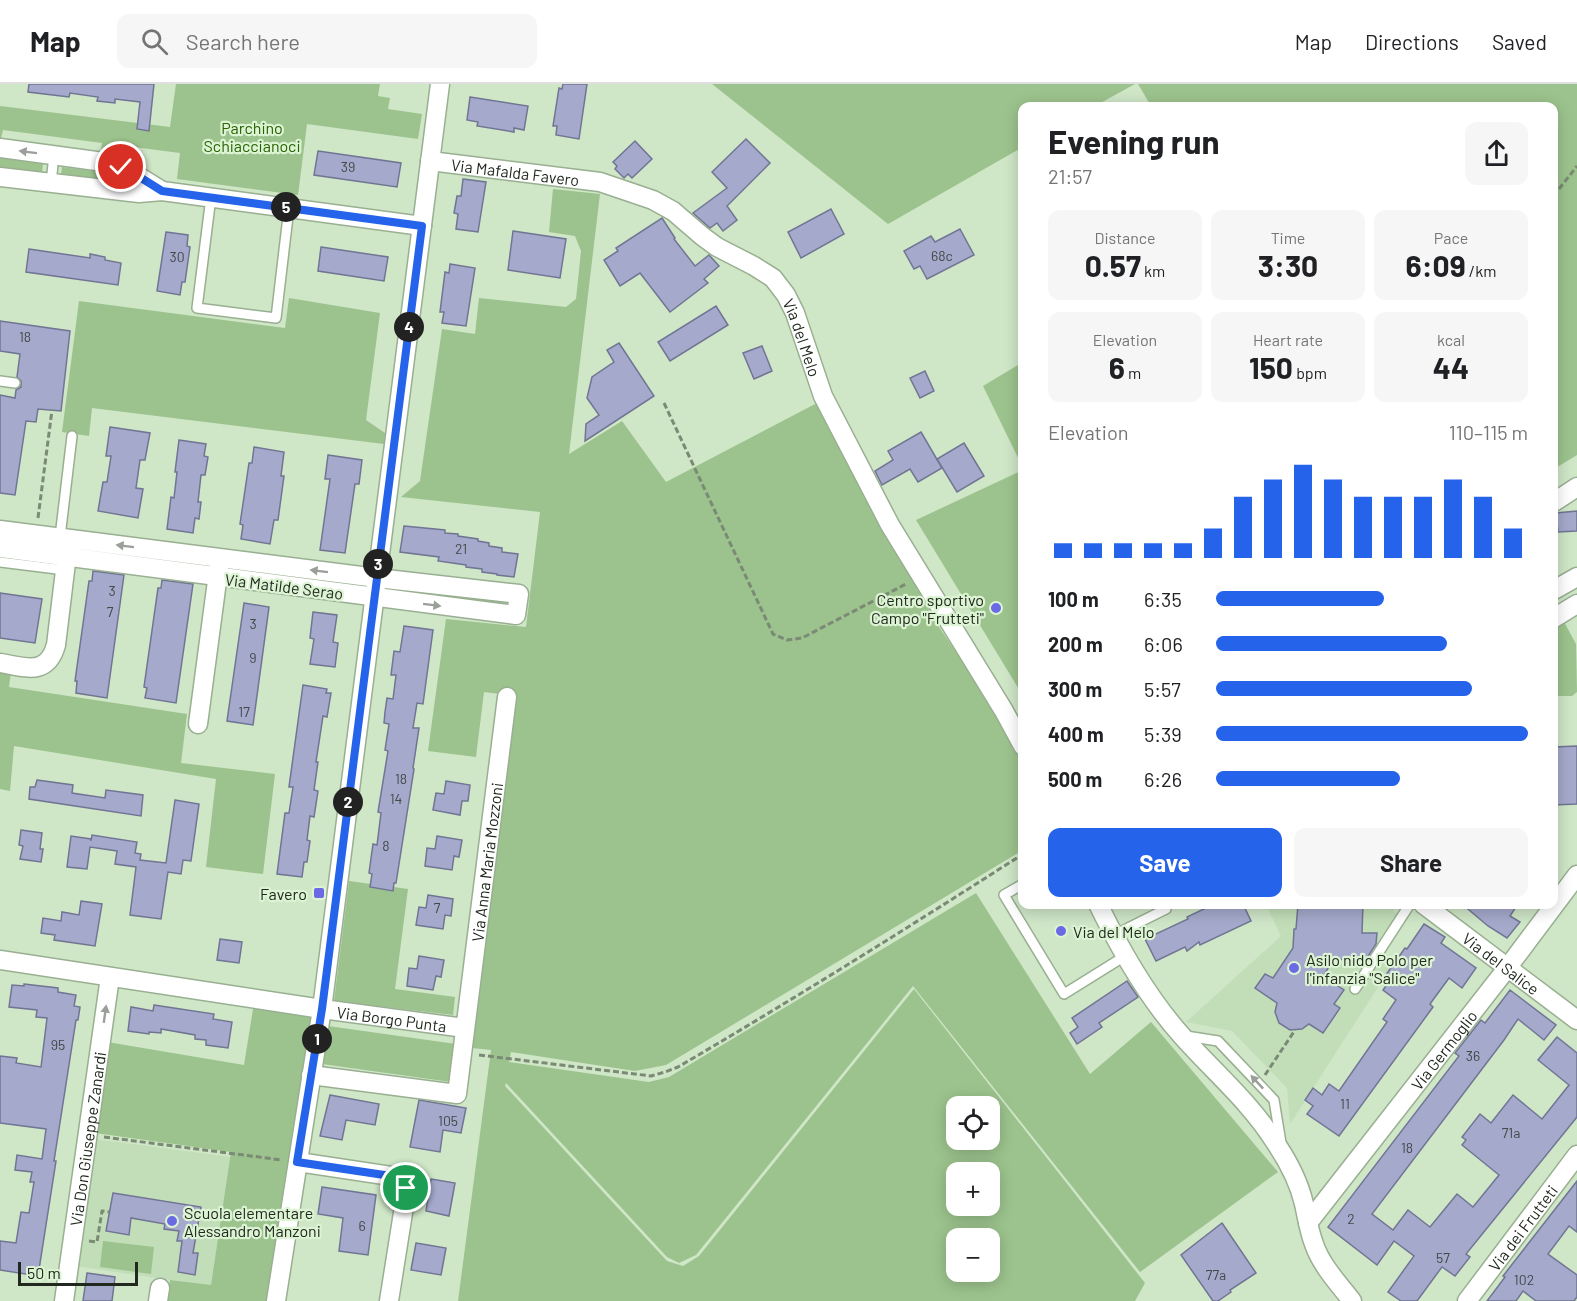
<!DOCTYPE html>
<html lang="en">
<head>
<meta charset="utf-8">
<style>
	body { margin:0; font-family:Barlow,sans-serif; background:#f6f6f6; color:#202124; height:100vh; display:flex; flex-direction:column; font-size:22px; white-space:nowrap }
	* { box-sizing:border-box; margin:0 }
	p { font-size:20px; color:#757577 }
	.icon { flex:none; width:33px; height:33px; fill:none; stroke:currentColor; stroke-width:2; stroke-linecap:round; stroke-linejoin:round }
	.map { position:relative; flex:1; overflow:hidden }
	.sheet { position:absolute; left:1018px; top:18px; width:540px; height:807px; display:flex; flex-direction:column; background:#fff; border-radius:12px; box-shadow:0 3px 15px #0003 }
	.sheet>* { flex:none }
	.tools { position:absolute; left:946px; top:1012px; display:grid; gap:12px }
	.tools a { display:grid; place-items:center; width:54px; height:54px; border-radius:12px; background:#fff; box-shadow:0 3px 15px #0003; font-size:30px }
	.scale { position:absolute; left:18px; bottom:15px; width:120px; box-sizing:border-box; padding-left:6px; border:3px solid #21291e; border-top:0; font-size:16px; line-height:21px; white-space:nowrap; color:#21291e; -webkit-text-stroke:4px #dcf4d4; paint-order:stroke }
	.pin { position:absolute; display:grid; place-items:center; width:51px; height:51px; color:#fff; margin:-26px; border:3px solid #fff; border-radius:50%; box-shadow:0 2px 6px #0007 }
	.km { position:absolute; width:30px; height:30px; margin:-15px; border-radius:50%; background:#222; color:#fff; font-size:16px; line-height:30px; text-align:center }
	.round { display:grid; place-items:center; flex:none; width:63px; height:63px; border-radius:12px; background:#f6f6f6 }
	.headline { display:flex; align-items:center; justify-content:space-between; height:102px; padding:0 30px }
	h1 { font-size:33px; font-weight:700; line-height:45px }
	.figures { display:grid; grid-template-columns:repeat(3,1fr); gap:9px; height:102px; padding:6px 30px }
	.figures div { display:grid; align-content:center; border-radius:12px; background:#f6f6f6; text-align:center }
	.figures b { font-size:30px; font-weight:700 }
	.figures small { font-size:16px; font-weight:400 }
	.figures p { font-size:16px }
	.chart { height:168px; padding:12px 30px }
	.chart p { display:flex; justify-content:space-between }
	.chart svg { width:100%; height:108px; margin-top:6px; stroke:#2563eb; stroke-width:6 }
	.button { display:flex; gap:12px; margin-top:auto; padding:12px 30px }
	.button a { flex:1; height:69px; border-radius:12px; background:#2563eb; color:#fff; font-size:24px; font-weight:700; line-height:69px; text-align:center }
	.button a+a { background:#f6f6f6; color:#202124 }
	ul { padding:0 30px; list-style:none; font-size:20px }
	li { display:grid; grid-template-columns:96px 72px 1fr; align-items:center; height:45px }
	li i { height:15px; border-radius:8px; background:#2563eb }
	header { display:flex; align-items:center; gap:36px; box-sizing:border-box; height:84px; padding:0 30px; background:#fff; border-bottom:2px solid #e0e0e0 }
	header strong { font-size:28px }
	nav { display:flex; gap:33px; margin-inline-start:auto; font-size:21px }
	.search { width:420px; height:54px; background:#f6f6f6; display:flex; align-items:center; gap:15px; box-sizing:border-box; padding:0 21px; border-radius:12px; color:#757577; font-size:22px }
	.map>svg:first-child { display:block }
</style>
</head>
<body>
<header>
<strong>Map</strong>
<div class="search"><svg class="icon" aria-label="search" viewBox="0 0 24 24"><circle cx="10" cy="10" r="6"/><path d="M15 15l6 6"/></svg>Search here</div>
<nav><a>Map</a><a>Directions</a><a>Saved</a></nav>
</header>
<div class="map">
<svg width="1577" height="1217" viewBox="0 0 1577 1217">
	<rect width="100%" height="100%" fill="#cfe6c7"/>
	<!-- built -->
	<g fill="#c2deb8">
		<path d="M1266,821H1396L1393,827L1407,835L1381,876L1391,883L1290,1040L1287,1004L1232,947L1186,938L1281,852Z"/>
		<path d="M94,1055L231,1073L211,1202L75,1182Z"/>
	</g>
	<!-- green -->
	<g fill="#9cc38d" fill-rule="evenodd">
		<path d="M176,0H380L378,12L390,14L388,25L422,30L418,55L307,40L298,111L177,95L180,69L126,62L112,74L100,72L102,59L3,46L0,58V22L170,43Z"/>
		<path d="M712,0H1135L1095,22H1023V63L888,140Z"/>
		<path d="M1138,0H1577V371L1554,385V22H1151Z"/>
		<path d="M0,74L43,80L42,89L0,83Z"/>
		<path d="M62,83L132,92L131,100L61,92Z"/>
		<path d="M553,105L600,110L569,370L622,337L666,398L817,319L937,540L1001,635L1023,679V766L666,981L635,987L511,968L509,978L649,998L669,993L976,809L1090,990L1151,938L1278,1088L1140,1188L913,902L696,1171L679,1179L667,1173L506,999L505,1002L667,1177L683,1182L699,1172L914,905L1145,1199L1135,1217H458L491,966L472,964L515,612L484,608L476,673L428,667L446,535L526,543L540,428L401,413L420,397L442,245L475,250L479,214L566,223L576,215L581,167L575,152L549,148ZM957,1023H990V1056H957ZM957,1089H990V1122H957ZM957,1155H990V1188H957Z"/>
		<path d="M289,214L380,229L366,336L385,349L384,360L92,324L89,352L62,348L79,217L285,244Z"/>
		<path d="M1023,278V384L983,302Z"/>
		<path d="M1023,386V612L916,436Z"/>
		<path d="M1563,536L1576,560L1577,608L1572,612H1554V541Z"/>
		<path d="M0,586L11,588L9,603L187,630L181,679L275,690L263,790L206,783L216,695L14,662L10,707L0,705Z"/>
		<path d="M349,797L408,805L395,905L455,913L453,931L334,917Z"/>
		<path d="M254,919L313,928L268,1217H167L170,1196L211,1201L231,1068L95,1049L107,958L244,981Z"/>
		<path d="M328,942L456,960L451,998L322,980Z"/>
		<path d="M103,1157L154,1163L151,1190L100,1183Z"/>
	</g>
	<!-- building -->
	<g fill="#a5a9cb" stroke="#717594" stroke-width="1.5">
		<path d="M29,0H154L149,47L137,45L140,18L115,15V19L97,17L98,13L70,9L69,13L28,8Z"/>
		<path d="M563,0H587L579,55L556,51L557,42H553L559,4L562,5Z"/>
		<path d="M470,13L528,22L524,46L514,44V48L477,42L478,38L467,36Z"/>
		<path d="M746,55L770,79L727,122L737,136L723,147L717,139L710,144L693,129L727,104L712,88Z"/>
		<path d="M635,57L652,75L632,94L628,90L624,94L615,85L617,82L613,78Z"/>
		<path d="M318,67L401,79L397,103L314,91Z"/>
		<path d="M463,95L486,98L478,148L456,145L458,130L454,129L457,112H461Z"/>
		<path d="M831,125L844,150L801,174L788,148Z"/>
		<path d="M662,134L675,154L674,155L695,182L709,171L719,182L704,195L708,199L670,228L640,189L620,202L604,176L618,167L616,164Z"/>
		<path d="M960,145L974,171L927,195L920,182L914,185L904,167L931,152L935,158Z"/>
		<path d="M513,147L566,155L560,194L508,186Z"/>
		<path d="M166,148L188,151L187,162L190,163L185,198H182L180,211L157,207Z"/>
		<path d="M321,163L388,173L384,197L318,187Z"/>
		<path d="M29,165L90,174V170L105,173V176L121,179L118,201L26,188Z"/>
		<path d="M450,180L475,184L466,242L442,239L444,228H440L445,188L449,189Z"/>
		<path d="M716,222L728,241L670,277L658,258Z"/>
		<path d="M0,237L70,247L61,327L38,325L36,338L26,337L15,411L0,409V311L15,314L16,306L21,303V297L17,293L20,270L0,267Z"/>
		<path d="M619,259L654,312L585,357L586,340L599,331L587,314L592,293L614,278L607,266Z"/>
		<path d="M762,262L772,287L754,295L743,269Z"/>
		<path d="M925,287L934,307L920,314L910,294Z"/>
		<path d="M110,343L150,349L145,376H140L136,404L143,405L138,434L98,427L103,398H107L111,372H106Z"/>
		<path d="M921,348L942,384L918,398L910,385L882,401L875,387L893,376L888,367Z"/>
		<path d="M179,356L206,360L204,372L208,373L205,391H201L198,418H201L199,435L195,434L193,449L167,445L171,413L174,414L177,388H175Z"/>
		<path d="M964,359L984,392L957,408L937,375Z"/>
		<path d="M254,363L284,368L281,392H284L278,436H274L270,460L241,455L243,441L240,440L249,379H252Z"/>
		<path d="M328,371L362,376L359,400H355L345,469L320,466L330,395H325Z"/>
		<path d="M1577,427V447L1558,448L1556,429Z"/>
		<path d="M404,442L445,446V449L458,450V452L478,455V457L489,459V462L502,464V468L518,470L514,493L497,491V490L482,488V485L466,483V481L438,477L439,473L400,468Z"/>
		<path d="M93,487L124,491L107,614L76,609L77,597H75L89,497H92Z"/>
		<path d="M162,496L193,500L176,619L145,614L147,604L144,603L158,504H161Z"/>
		<path d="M0,509L42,515L35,559L0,554Z"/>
		<path d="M244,519L269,523L253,641L227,637Z"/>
		<path d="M313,528L337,531L333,558L338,559L335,583L310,580L314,555L310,554Z"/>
		<path d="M404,542L433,546L423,620L417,619L413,644H419L413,684L414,685L396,799H394L393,807L370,803L372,790L369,789L373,760L377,761L381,729L378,728L388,667L385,666L389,640L384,639L385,628L387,614L393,615L396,591H391L394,567L400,568Z"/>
		<path d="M303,601L327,605L326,609H331L327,633L323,632L316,678H318L314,706L318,707L314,733L310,732L307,756L310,757L307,778H304L302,793L277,790L285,729H289L293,703H289Z"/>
		<path d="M1577,662V720L1554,721V663Z"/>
		<path d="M37,696L73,701L72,709L105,714L106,706L143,711L141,732L29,715L30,703H35Z"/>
		<path d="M446,697L470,701L468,717H462L460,731L433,726L436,709L444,710Z"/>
		<path d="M175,716L199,720L191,777L183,776L181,790L168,788L161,835L130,831L136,783L115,780L117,767L90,763L87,785L67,783L71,752L91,755V757L92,751L137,758L135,769L141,770L140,776L166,779Z"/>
		<path d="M21,746L42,749L40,765H43L41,778L20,775L23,762L19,761Z"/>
		<path d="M437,752L462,756L459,773L454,772L452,786L425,782L427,764L435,765Z"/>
		<path d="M428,811L453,815L451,832L445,831L443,845L416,841L419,823L426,824Z"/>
		<path d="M81,817L102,820L95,862L54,856L55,851L41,849L43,834L61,837L62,828L79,831Z"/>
		<path d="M1214,820H1243L1251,837L1200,861L1199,858L1187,867L1185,863L1156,877L1145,855L1188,835L1187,833Z"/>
		<path d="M1298,820H1363L1362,849H1377L1376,860L1365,877L1334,875L1323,892L1344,906L1334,920L1340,924L1323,949L1309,940L1302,945L1290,946L1279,939L1275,928L1277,919L1255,904L1265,890L1273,894L1293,864L1294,845H1296Z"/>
		<path d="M1462,820H1518L1510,832L1520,838L1507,854L1488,842Z"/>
		<path d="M1424,840L1445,853L1441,859L1476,884L1462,904L1449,894L1430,920L1433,923L1339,1052L1307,1030L1313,1022L1305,1016L1313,1004L1322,1011L1329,1000L1339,1007L1387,938L1383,935L1396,916L1383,906L1390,896L1385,892L1405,864L1407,865Z"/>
		<path d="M220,855L242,858L239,879L217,876Z"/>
		<path d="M419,872L444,876L441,893L436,892L433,906L407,902L409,884L417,885Z"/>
		<path d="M1127,897L1138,913L1099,939L1102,943L1077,960L1070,949L1078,943L1072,934Z"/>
		<path d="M24,900L58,904V908L76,911L74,922L80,923L78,936H76L54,1077H56L38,1192L0,1186V1157L16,1159L21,1128L29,1129L34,1098H30L32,1088L15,1086L17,1071L42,1075L46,1045L0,1039V972L17,974L16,979L41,983L47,934L36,933L37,926L9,923L12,901L24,902Z"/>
		<path d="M1510,906L1556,941L1544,956L1518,935L1504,956L1372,1130L1393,1146L1408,1126L1430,1143L1457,1110L1473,1123L1499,1091L1462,1061L1466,1056L1462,1053L1480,1030L1491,1039L1513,1011L1542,1035L1569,1001L1538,976L1557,953L1577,969V1033L1466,1170L1470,1173L1455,1192L1442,1183L1417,1217H1401L1388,1208L1414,1172L1394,1157L1377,1181L1328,1143L1459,972L1455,969L1481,936L1485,939Z"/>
		<path d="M154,921L214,930L213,935L232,938L228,964L206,961V956L195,955V951L161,945V949L149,948V950L128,947L131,923L153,927Z"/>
		<path d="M330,1011L379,1020L375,1041L346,1036L342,1056L320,1052Z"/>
		<path d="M419,1016L466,1024L461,1049L443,1046L440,1068L410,1063Z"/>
		<path d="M431,1095L455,1099L449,1132L426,1127Z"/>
		<path d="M1577,1097V1148L1569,1142L1548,1170L1577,1191V1213L1574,1217H1536L1523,1207L1516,1217H1487L1505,1193L1503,1192Z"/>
		<path d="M322,1103L376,1111L368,1171L339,1167L343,1134L318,1130Z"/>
		<path d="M113,1109L201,1123L193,1169H198L195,1191L178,1188L182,1157H177L179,1147L164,1145L165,1140L131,1134L129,1151L106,1147Z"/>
		<path d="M1222,1139L1256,1189L1230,1206L1231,1208L1218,1217H1213L1181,1171Z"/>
		<path d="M416,1159L446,1164L441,1191L411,1186Z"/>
		<path d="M87,1189L115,1193L112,1217H83Z"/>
	</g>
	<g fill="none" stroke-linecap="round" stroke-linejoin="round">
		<defs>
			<g id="lane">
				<path d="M51,99L54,71"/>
				<path d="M211,113L197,224L276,234L289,124"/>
				<path d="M0,297L15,299"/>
				<path d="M60,453L72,352"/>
				<path d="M0,478L65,486"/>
				<path d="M1023,800L1004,811L1064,910L1125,872"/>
				<path d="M1114,851L1166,825"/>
				<path d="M1355,905L1410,820"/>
				<path d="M1186,952L1218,957L1274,1016L1281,1059"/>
			</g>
			<g id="street">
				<path d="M0,64L111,79L130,87L162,107"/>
				<path id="s1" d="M430,77L600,98L653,116L673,127L702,152L717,163L754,182L773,194L786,211L795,229L823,312L890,441L1004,627L1023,662"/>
				<path d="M0,93L139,109L162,107L422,142"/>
				<path d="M1554,418L1577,403"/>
				<path d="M0,446L377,494L519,510L516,531L0,464"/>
				<path d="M1554,506L1577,493"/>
				<path d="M1554,534L1577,520"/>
				<path d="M0,579C25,583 47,593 56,561L68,462"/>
				<path d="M198,640L219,482"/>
				<path d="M1098,820C1121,867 1147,913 1182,952C1213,987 1250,1018 1275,1058C1288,1077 1299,1098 1304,1120C1307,1133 1309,1147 1314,1160C1321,1181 1338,1199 1352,1217"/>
				<path id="s2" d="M1423,820L1577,936"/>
				<path id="s3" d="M0,876L322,925L465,944"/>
				<path id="s4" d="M311,991L457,1010L507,613"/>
				<path d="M298,1078L391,1092C401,1096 406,1099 406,1110L389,1217"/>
				<path id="s5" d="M1308,1139L1508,883L1577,791"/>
				<path id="s6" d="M64,1217L110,893"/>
				<path d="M158,1217L160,1204"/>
				<path d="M276,1217L322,925L440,0"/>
				<path id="s7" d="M1467,1217L1577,1071"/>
			</g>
		</defs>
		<!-- lane casing -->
		<use href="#lane" stroke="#99af91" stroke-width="12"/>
		<!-- street casing -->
		<use href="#street" stroke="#99af91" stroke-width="21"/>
		<!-- path -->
		<g stroke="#7a8a74" stroke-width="3" stroke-dasharray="6 3" stroke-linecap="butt">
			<path d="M1559,105L1577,82"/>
			<path d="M664,319L773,550L787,556L802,554L906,500"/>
			<path d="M38,434L52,326"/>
			<path d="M1554,468L1555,488"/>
			<path d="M479,971L651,992L665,988L678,983C794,915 909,843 1023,770"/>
			<path d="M1265,991L1295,946"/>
			<path d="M104,1053L282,1076"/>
			<path d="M89,1157L97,1158L102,1127L109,1128"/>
		</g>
		<!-- lane -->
		<use href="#lane" stroke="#fff" stroke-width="9"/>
		<!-- street -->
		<use href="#street" stroke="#fff" stroke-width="18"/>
	</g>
	<!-- one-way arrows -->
	<defs><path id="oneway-solid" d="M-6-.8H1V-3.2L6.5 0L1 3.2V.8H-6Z" transform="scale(1.5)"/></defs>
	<g fill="#9b9f9a">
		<use href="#oneway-solid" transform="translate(28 68) rotate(-173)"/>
		<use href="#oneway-solid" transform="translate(125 462) rotate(-173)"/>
		<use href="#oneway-solid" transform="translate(319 487) rotate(-173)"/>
		<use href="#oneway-solid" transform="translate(432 521) rotate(7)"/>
		<use href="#oneway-solid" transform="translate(105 930) rotate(-82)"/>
		<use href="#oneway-solid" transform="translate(1257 998) rotate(-133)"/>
	</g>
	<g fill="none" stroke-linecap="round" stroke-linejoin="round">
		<defs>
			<path id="route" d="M121,83L130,87L162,107L422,142L322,925L297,1078L391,1092L401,1096L406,1104"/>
		</defs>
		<!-- route casing -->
		<use href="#route" stroke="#fff" stroke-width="12"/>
		<!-- route -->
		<use href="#route" stroke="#2563eb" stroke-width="8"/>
	</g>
	<!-- markers -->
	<g fill="#6b6ae4" stroke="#dcf4d4" stroke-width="2">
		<circle cx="996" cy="524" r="6"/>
		<rect x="313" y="803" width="12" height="12" rx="3"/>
		<circle cx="1061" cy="847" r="6"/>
		<circle cx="1294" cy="884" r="6"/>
		<circle cx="172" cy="1137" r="6"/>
	</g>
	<g text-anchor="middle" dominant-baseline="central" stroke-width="4.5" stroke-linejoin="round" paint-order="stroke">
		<!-- number labels -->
		<g font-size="14" fill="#424949">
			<text x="348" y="82">39</text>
			<text x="942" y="171">68c</text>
			<text x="177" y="172">30</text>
			<text x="25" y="252">18</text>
			<text x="461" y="464">21</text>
			<text x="112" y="506">3</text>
			<text x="110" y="527">7</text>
			<text x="253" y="539">3</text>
			<text x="253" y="573">9</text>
			<text x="244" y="627">17</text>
			<text x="401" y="694">18</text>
			<text x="396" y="714">14</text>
			<text x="386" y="761">8</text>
			<text x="437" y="823">7</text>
			<text x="58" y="960">95</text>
			<text x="1473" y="971">36</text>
			<text x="1345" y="1019">11</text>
			<text x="448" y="1036">105</text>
			<text x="1511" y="1048">71a</text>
			<text x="1407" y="1063">18</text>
			<text x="1351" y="1134">2</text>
			<text x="362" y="1141">6</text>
			<text x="1443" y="1173">57</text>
			<text x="1216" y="1190">77a</text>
			<text x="1524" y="1195">102</text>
		</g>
		<!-- park labels -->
		<g font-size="16" fill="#286203" stroke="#dcf4d4">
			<text x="252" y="43">Parchino<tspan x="252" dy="18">Schiaccianoci</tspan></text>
		</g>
		<!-- street labels -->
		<g font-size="16" fill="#21291e" stroke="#dcf4d4">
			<text stroke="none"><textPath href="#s1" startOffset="86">Via Mafalda Favero</textPath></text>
			<text stroke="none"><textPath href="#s1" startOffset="438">Via del Melo</textPath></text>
			<text transform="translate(284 502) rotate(7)">Via Matilde Serao</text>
			<text stroke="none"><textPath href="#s4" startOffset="381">Via Anna Maria Mozzoni</textPath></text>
			<text stroke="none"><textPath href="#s2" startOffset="98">Via del Salice</textPath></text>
			<text stroke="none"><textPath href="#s3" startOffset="396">Via Borgo Punta</textPath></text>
			<text stroke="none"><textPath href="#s5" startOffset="220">Via Germoglio</textPath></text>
			<text stroke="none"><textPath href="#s6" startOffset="164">Via Don Giuseppe Zanardi</textPath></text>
			<text stroke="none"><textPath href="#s7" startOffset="92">Via dei Frutteti</textPath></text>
		</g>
		<!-- poi labels -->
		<g font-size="16" fill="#21291e" stroke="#dcf4d4" text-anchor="start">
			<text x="984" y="515" text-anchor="end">Centro sportivo<tspan x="984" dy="18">Campo "Frutteti"</tspan></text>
			<text x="307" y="809" text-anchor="end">Favero</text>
			<text x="1073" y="847">Via del Melo</text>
			<text x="1306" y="875">Asilo nido Polo per<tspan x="1306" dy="18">l'infanzia "Salice"</tspan></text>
			<text x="184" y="1128">Scuola elementare<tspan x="184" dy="18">Alessandro Manzoni</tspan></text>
		</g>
	</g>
</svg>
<div class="tools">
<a><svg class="icon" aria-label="locate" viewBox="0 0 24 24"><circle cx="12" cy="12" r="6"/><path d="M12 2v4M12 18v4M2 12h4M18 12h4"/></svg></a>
<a>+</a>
<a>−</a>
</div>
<div class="scale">50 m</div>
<div class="pin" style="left:406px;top:1104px;background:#1e9e55"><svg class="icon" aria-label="arrive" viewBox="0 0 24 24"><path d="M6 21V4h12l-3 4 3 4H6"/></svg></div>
<div class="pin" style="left:121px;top:83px;background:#d93025"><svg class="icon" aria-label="check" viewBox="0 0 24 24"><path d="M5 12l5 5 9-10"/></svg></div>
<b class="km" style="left:317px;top:955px">1</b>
<b class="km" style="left:348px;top:718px">2</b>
<b class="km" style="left:378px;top:480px">3</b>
<b class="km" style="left:409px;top:243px">4</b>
<b class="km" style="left:286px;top:123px">5</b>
<section class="sheet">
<div class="headline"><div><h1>Evening run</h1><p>21:57</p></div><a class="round"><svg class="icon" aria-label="share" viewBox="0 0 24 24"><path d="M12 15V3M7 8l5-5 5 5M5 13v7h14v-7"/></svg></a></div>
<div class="figures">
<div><p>Distance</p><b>0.57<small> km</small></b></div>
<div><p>Time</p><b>3:30</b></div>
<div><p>Pace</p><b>6:09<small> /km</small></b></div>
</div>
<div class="figures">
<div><p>Elevation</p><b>6<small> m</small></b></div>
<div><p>Heart rate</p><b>150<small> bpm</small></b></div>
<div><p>kcal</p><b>44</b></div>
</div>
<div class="chart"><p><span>Elevation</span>110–115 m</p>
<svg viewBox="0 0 160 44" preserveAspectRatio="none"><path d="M5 44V38M15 44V38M25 44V38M35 44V38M45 44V38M55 44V32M65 44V19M75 44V12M85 44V6M95 44V12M105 44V19M115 44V19M125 44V19M135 44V12M145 44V19M155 44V32"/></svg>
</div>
<ul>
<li><b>100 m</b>6:35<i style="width:54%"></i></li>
<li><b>200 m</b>6:06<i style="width:74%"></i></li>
<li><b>300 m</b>5:57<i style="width:82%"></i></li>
<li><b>400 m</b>5:39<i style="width:100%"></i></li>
<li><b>500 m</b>6:26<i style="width:59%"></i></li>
</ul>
<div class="button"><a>Save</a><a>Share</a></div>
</section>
</div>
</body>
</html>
